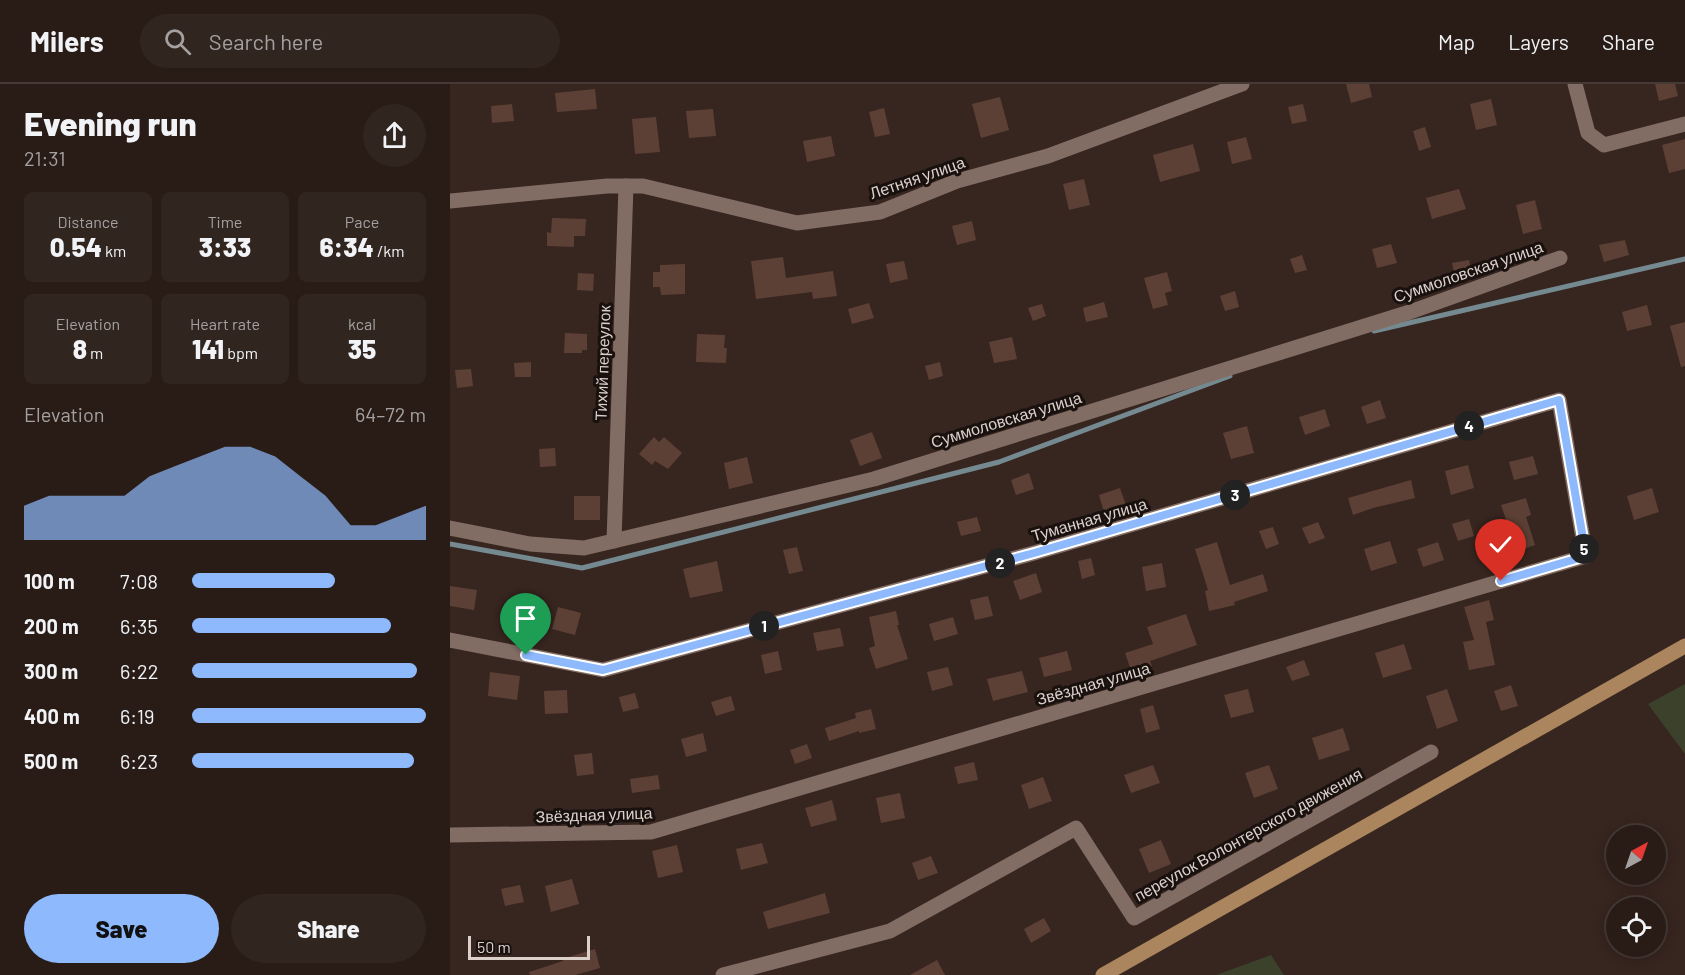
<!DOCTYPE html>
<html lang="en">
<head>
<meta charset="utf-8">
<style>
	body { margin:0; font-family:Barlow,sans-serif; background:#312520; color:#f1f3f6; height:100vh; display:flex; flex-direction:column; font-size:22px; white-space:nowrap }
	* { box-sizing:border-box; margin:0 }
	p { font-size:20px; color:#a5a1a1 }
	.icon { flex:none; width:33px; height:33px; fill:none; stroke:currentColor; stroke-width:2; stroke-linecap:round; stroke-linejoin:round }
	.map { position:relative; flex:1; overflow:hidden }
	.drawer { display:flex; flex-direction:column; background:#291c17; width:450px }
	.drawer>* { flex:none }
	.needle { width:39px; rotate:40deg }
	.fabs { position:absolute; left:1156px; top:741px; display:grid; gap:12px }
	.fabs a { display:grid; place-items:center; width:60px; height:60px; border-radius:50%; background:#291c17; box-shadow:0 3px 15px #0003,0 0 0 2px #453a36; font-size:30px }
	.scale { position:absolute; left:18px; bottom:15px; width:122px; box-sizing:border-box; padding-left:6px; border:3px solid #dcd0cb; border-top:0; font-size:16px; line-height:21px; white-space:nowrap; color:#dcd0cb; -webkit-text-stroke:4px #19110e; paint-order:stroke }
	.pin { position:absolute; display:grid; place-items:center; width:51px; height:51px; color:#fff; margin:-62px -26px; border-radius:50% 50% 50% 0; rotate:-45deg; box-shadow:0 0 6px #0007 }
	.pin .icon { rotate:45deg }
	.km { position:absolute; width:30px; height:30px; margin:-15px; border-radius:50%; background:#222; color:#fff; font-size:16px; line-height:30px; text-align:center }
	.round { display:grid; place-items:center; flex:none; width:63px; height:63px; border-radius:32px; background:#312520 }
	.summary { display:flex; align-items:center; justify-content:space-between; height:102px; padding:0 24px }
	h1 { font-size:33px; font-weight:800; line-height:45px }
	.stats { display:grid; grid-template-columns:repeat(3,1fr); gap:9px; height:102px; padding:6px 24px }
	.stats div { display:grid; align-content:center; border-radius:9px; background:#312520; text-align:center }
	.stats b { font-size:26px; font-weight:800 }
	.stats small { font-size:16px; font-weight:400 }
	.stats p { font-size:16px }
	.chart { height:168px; padding:12px 24px }
	.chart p { display:flex; justify-content:space-between }
	.chart svg { width:100%; height:108px; margin-top:6px; fill:#8eb9fd; opacity:.7 }
	.primary-button { display:flex; gap:12px; margin-top:auto; padding:12px 24px }
	.primary-button a { flex:1; height:69px; border-radius:36px; background:#8eb9fd; color:#111; font-size:24px; font-weight:800; line-height:69px; text-align:center }
	.primary-button a+a { background:#312520; color:#f1f3f6 }
	ul { padding:0 24px; list-style:none; font-size:20px }
	li { display:grid; grid-template-columns:96px 72px 1fr; align-items:center; height:45px }
	li i { height:15px; border-radius:8px; background:#8eb9fd }
	header { display:flex; align-items:center; gap:36px; box-sizing:border-box; height:84px; padding:0 30px; background:#291c17; border-bottom:2px solid #453a36 }
	header strong { font-size:28px }
	nav { display:flex; gap:33px; margin-inline-start:auto; font-size:21px }
	.search { width:420px; height:54px; background:#312520; display:flex; align-items:center; gap:15px; box-sizing:border-box; padding:0 21px; border-radius:33px; color:#a5a1a1; font-size:22px }
	main { display:flex; flex:1; min-height:0 }
	.map>svg:first-child { display:block }
</style>
</head>
<body>
<header>
<strong>Milers</strong>
<div class="search"><svg class="icon" aria-label="search" viewBox="0 0 24 24"><circle cx="10" cy="10" r="6"/><path d="M15 15l6 6"/></svg>Search here</div>
<nav><a>Map</a><a>Layers</a><a>Share</a></nav>
</header>
<main>
<section class="drawer">
<div class="summary"><div><h1>Evening run</h1><p>21:31</p></div><a class="round"><svg class="icon" aria-label="share" viewBox="0 0 24 24"><path d="M12 15V3M7 8l5-5 5 5M5 13v7h14v-7"/></svg></a></div>
<div class="stats">
<div><p>Distance</p><b>0.54<small> km</small></b></div>
<div><p>Time</p><b>3:33</b></div>
<div><p>Pace</p><b>6:34<small> /km</small></b></div>
</div>
<div class="stats">
<div><p>Elevation</p><b>8<small> m</small></b></div>
<div><p>Heart rate</p><b>141<small> bpm</small></b></div>
<div><p>kcal</p><b>35</b></div>
</div>
<div class="chart"><p><span>Elevation</span>64–72 m</p>
<svg viewBox="0 0 160 44" preserveAspectRatio="none"><path d="M0 44V30L10 26L20 26L30 26L40 26L50 18L60 14L70 10L80 6L90 6L100 10L110 18L120 26L130 38L140 38L150 34L160 30V44z"/></svg>
</div>
<ul>
<li><b>100 m</b>7:08<i style="width:61%"></i></li>
<li><b>200 m</b>6:35<i style="width:85%"></i></li>
<li><b>300 m</b>6:22<i style="width:96%"></i></li>
<li><b>400 m</b>6:19<i style="width:100%"></i></li>
<li><b>500 m</b>6:23<i style="width:95%"></i></li>
</ul>
<div class="primary-button"><a>Save</a><a>Share</a></div>
</section>
<div class="map">
<svg width="1235" height="891" viewBox="0 0 1235 891">
	<rect width="100%" height="100%" fill="#37251f"/>
	<!-- green -->
	<g fill="#3c412c">
		<path d="M1235,600V670L1198,620Z"/>
		<path d="M821,871L834,891H766Z"/>
	</g>
	<g fill="none" stroke-linecap="round" stroke-linejoin="round">
		<!-- stream -->
		<g stroke="#748a90" stroke-width="5">
			<path d="M924,247L1235,175"/>
			<path d="M0,460L132,484L549,378L780,292"/>
		</g>
	</g>
	<!-- building -->
	<g fill="#5d4035">
		<path d="M896,0H919L922,13L901,19Z"/>
		<path d="M1205,0H1225L1228,12L1209,17Z"/>
		<path d="M145,5L147,25L107,28L105,9Z"/>
		<path d="M550,13L559,46L531,54L522,20Z"/>
		<path d="M1041,15L1047,41L1026,46L1020,20Z"/>
		<path d="M62,20L64,37L42,39L41,22Z"/>
		<path d="M853,20L857,37L842,40L838,23Z"/>
		<path d="M434,24L440,50L425,53L419,28Z"/>
		<path d="M263,25L266,52L239,54L236,27Z"/>
		<path d="M206,33L210,68L185,70L182,35Z"/>
		<path d="M975,43L981,63L969,67L963,47Z"/>
		<path d="M381,52L385,72L357,78L353,57Z"/>
		<path d="M796,53L802,75L782,80L777,58Z"/>
		<path d="M1235,55V85L1219,89L1212,61Z"/>
		<path d="M743,60L750,87L710,98L703,71Z"/>
		<path d="M634,95L640,121L619,126L613,100Z"/>
		<path d="M1009,105L1016,125L982,135L976,114Z"/>
		<path d="M1085,116L1092,145L1073,150L1066,121Z"/>
		<path d="M102,134L136,135L135,152H124V163L97,162V148L101,149Z"/>
		<path d="M522,137L526,156L507,161L502,142Z"/>
		<path d="M1175,156L1179,171L1154,178L1149,161Z"/>
		<path d="M941,160L947,179L927,184L922,165Z"/>
		<path d="M852,171L857,186L845,189L840,175Z"/>
		<path d="M333,173L336,194L383,187L387,212L363,215L362,208L306,215L301,177Z"/>
		<path d="M1019,176L1022,190L1005,193L1002,179Z"/>
		<path d="M454,177L458,195L440,199L436,180Z"/>
		<path d="M235,180V210L211,211L210,203H203V188H210V181Z"/>
		<path d="M717,188L722,207L715,209L718,221L703,225L694,194Z"/>
		<path d="M128,189L144,190L143,207L127,206Z"/>
		<path d="M785,207L789,223L775,227L770,212Z"/>
		<path d="M654,218L658,233L636,238L633,224Z"/>
		<path d="M419,219L424,234L402,240L398,225Z"/>
		<path d="M592,220L596,232L583,237L578,224Z"/>
		<path d="M1197,221L1202,241L1177,247L1172,228Z"/>
		<path d="M1235,238V282L1231,283L1220,242Z"/>
		<path d="M115,249L137,250V266H132V269H114Z"/>
		<path d="M247,250L275,251L274,264H277L276,279L246,278Z"/>
		<path d="M562,253L567,275L544,279L539,258Z"/>
		<path d="M81,278V293H65L64,279Z"/>
		<path d="M490,278L493,292L479,296L475,282Z"/>
		<path d="M21,285L23,302L7,304L5,286Z"/>
		<path d="M930,316L936,334L917,340L911,323Z"/>
		<path d="M875,325L880,342L855,351L849,333Z"/>
		<path d="M797,342L804,369L781,375L773,349Z"/>
		<path d="M422,348L432,374L410,382L400,356Z"/>
		<path d="M204,353L209,358L214,353L232,369L218,385L205,377L202,381L189,370Z"/>
		<path d="M105,364L106,382L90,383L89,365Z"/>
		<path d="M1083,372L1088,390L1064,396L1059,378Z"/>
		<path d="M297,373L303,399L279,405L274,379Z"/>
		<path d="M1018,381L1024,404L1001,411L995,387Z"/>
		<path d="M579,389L584,405L566,411L561,396Z"/>
		<path d="M961,396L965,414L923,424L903,431L898,414Z"/>
		<path d="M670,404L676,421L654,428L649,411Z"/>
		<path d="M1202,404L1209,428L1184,436L1177,412Z"/>
		<rect x="124" y="412" width="26" height="24"/>
		<path d="M1076,414L1081,431L1076,433L1085,461L1067,467L1051,421Z"/>
		<path d="M527,433L531,447L511,452L507,438Z"/>
		<path d="M1019,435L1024,452L1008,457L1002,440Z"/>
		<path d="M868,438L875,454L859,460L852,444Z"/>
		<path d="M823,443L829,460L816,465L809,447Z"/>
		<path d="M940,457L947,479L921,487L914,465Z"/>
		<path d="M767,458L780,501L813,490L818,507L784,518L785,521L759,527L755,507L758,506L745,465Z"/>
		<path d="M988,458L994,476L973,483L967,465Z"/>
		<path d="M347,463L353,487L339,490L333,466Z"/>
		<path d="M641,474L645,491L632,495L628,477Z"/>
		<path d="M267,477L273,507L240,514L233,485Z"/>
		<path d="M712,479L716,503L696,507L692,483Z"/>
		<path d="M586,489L592,508L570,516L563,497Z"/>
		<path d="M0,502L27,506L24,526L0,522Z"/>
		<path d="M538,512L543,532L525,536L520,516Z"/>
		<path d="M1039,516L1044,536L1036,538L1045,581L1019,586L1013,558L1024,556L1014,523Z"/>
		<path d="M108,523L131,529L125,551L102,545Z"/>
		<path d="M446,527L449,541H447L458,575L426,585L419,564L425,562L419,533Z"/>
		<path d="M736,530L747,561L700,577L702,582L682,589L675,569L703,560L697,543Z"/>
		<path d="M60,532L77,535L75,554L57,551Z"/>
		<path d="M503,533L508,550L484,557L479,540Z"/>
		<path d="M390,544L394,562L367,567L363,549Z"/>
		<path d="M954,560L962,585L933,594L925,569Z"/>
		<path d="M328,567L332,586L315,590L311,571Z"/>
		<path d="M617,567L622,586L594,593L589,574Z"/>
		<path d="M854,576L860,591L842,597L836,583Z"/>
		<path d="M498,583L503,601L482,607L477,588Z"/>
		<path d="M572,587L578,608L543,617L537,595Z"/>
		<path d="M40,588L70,592L67,616L38,612Z"/>
		<path d="M1061,601L1068,622L1051,627L1044,607Z"/>
		<path d="M798,605L804,628L781,634L774,611Z"/>
		<path d="M997,605L1008,637L987,645L976,612Z"/>
		<path d="M117,606L118,629L95,630L94,607Z"/>
		<path d="M185,609L189,624L173,628L169,613Z"/>
		<path d="M281,612L285,626L266,632L261,618Z"/>
		<path d="M703,621L710,645L696,649L690,625Z"/>
		<path d="M421,625L426,645L409,649V647L379,657L375,644L406,634L405,629Z"/>
		<path d="M893,644L900,666L869,676L862,654Z"/>
		<path d="M253,649L257,667L236,673L231,655Z"/>
		<path d="M357,660L362,674L345,680L340,666Z"/>
		<path d="M142,669L144,690L127,692L124,671Z"/>
		<path d="M524,678L528,696L508,700L504,683Z"/>
		<path d="M703,681L710,699L681,709L674,691Z"/>
		<path d="M819,681L828,705L804,714L795,689Z"/>
		<path d="M208,691L210,705L182,709L180,695Z"/>
		<path d="M593,693L602,717L579,725L571,701Z"/>
		<path d="M450,709L455,734L431,739L426,714Z"/>
		<path d="M382,716L387,736L361,743L355,724Z"/>
		<path d="M711,756L721,780L699,789L689,765Z"/>
		<path d="M312,759L318,779L291,786L286,765Z"/>
		<path d="M227,761L233,788L208,794L202,767Z"/>
		<path d="M481,772L488,789L468,796L462,779Z"/>
		<path d="M122,795L129,820L101,828L95,802Z"/>
		<path d="M70,801L74,818L55,822L51,805Z"/>
		<path d="M375,809L380,829L318,845L313,828Z"/>
		<path d="M594,834L601,847L581,859L574,845Z"/>
		<path d="M145,865L150,884L125,891H80L79,888L113,877L112,875Z"/>
		<path d="M487,876L495,891H460Z"/>
	</g>
	<g fill="none" stroke-linecap="round" stroke-linejoin="round">
		<!-- minor -->
		<g stroke="#826d65" stroke-width="15">
			<path d="M1125,0L1138,49L1154,61L1235,40"/>
			<path d="M0,117L157,102H193L347,139L430,128L507,97L598,72L792,0"/>
			<path d="M0,444L80,460L134,464L424,395L960,228L1110,174"/>
			<path d="M164,457L176,102"/>
			<path d="M0,556L153,586L584,469L1109,316L1136,472L201,748L0,751"/>
			<path d="M273,891L440,847L626,744L684,834L981,668"/>
		</g>
		<!-- major -->
		<path stroke="#aa855e" stroke-width="15" d="M653,891L1235,562"/>
	</g>
	<g fill="none" stroke-linecap="round" stroke-linejoin="round">
		<defs>
			<path id="route" d="M76,571L153,586L584,469L1109,316L1136,472L1051,497"/>
		</defs>
		<!-- route casing -->
		<use href="#route" stroke="#fff" stroke-width="12"/>
		<!-- route -->
		<use href="#route" stroke="#8eb9fd" stroke-width="8"/>
	</g>
	<g text-anchor="middle" dominant-baseline="central" stroke-width="6" stroke-linejoin="round" paint-order="stroke">
		<!-- street labels -->
		<g font-size="16" fill="#dcd0cb" stroke="#19110e">
			<text transform="translate(467 93) rotate(-19)">Летняя улица</text>
			<text transform="translate(1018 187) rotate(-19)">Суммоловская улица</text>
			<text transform="translate(152 279) rotate(-88)">Тихий переулок</text>
			<text transform="translate(556 335) rotate(-17)">Суммоловская улица</text>
			<text transform="translate(639 435) rotate(-16)">Туманная улица</text>
			<text transform="translate(643 599) rotate(-16)">Звёздная улица</text>
			<text transform="translate(144 730) rotate(-2)">Звёздная улица</text>
			<text transform="translate(798 750) rotate(-29)">переулок Волонтерского движения</text>
		</g>
	</g>
</svg>
<div class="fabs">
<a><svg class="needle" viewBox="-14 -14 28 28"><path d="M0-13l5 13h-10z" fill="#e53935"/><path d="M0 13l5-13h-10z" fill="#a5a1a1"/></svg></a>
<a><svg class="icon" aria-label="locate" viewBox="0 0 24 24"><circle cx="12" cy="12" r="6"/><path d="M12 2v4M12 18v4M2 12h4M18 12h4"/></svg></a>
</div>
<div class="scale">50 m</div>
<div class="pin" style="left:76px;top:571px;background:#1e9e55"><svg class="icon" aria-label="arrive" viewBox="0 0 24 24"><path d="M6 21V4h12l-3 4 3 4H6"/></svg></div>
<div class="pin" style="left:1051px;top:497px;background:#d93025"><svg class="icon" aria-label="check" viewBox="0 0 24 24"><path d="M5 12l5 5 9-10"/></svg></div>
<b class="km" style="left:314px;top:542px">1</b>
<b class="km" style="left:550px;top:479px">2</b>
<b class="km" style="left:785px;top:411px">3</b>
<b class="km" style="left:1019px;top:342px">4</b>
<b class="km" style="left:1134px;top:465px">5</b>
</div>
</main>
</body>
</html>
